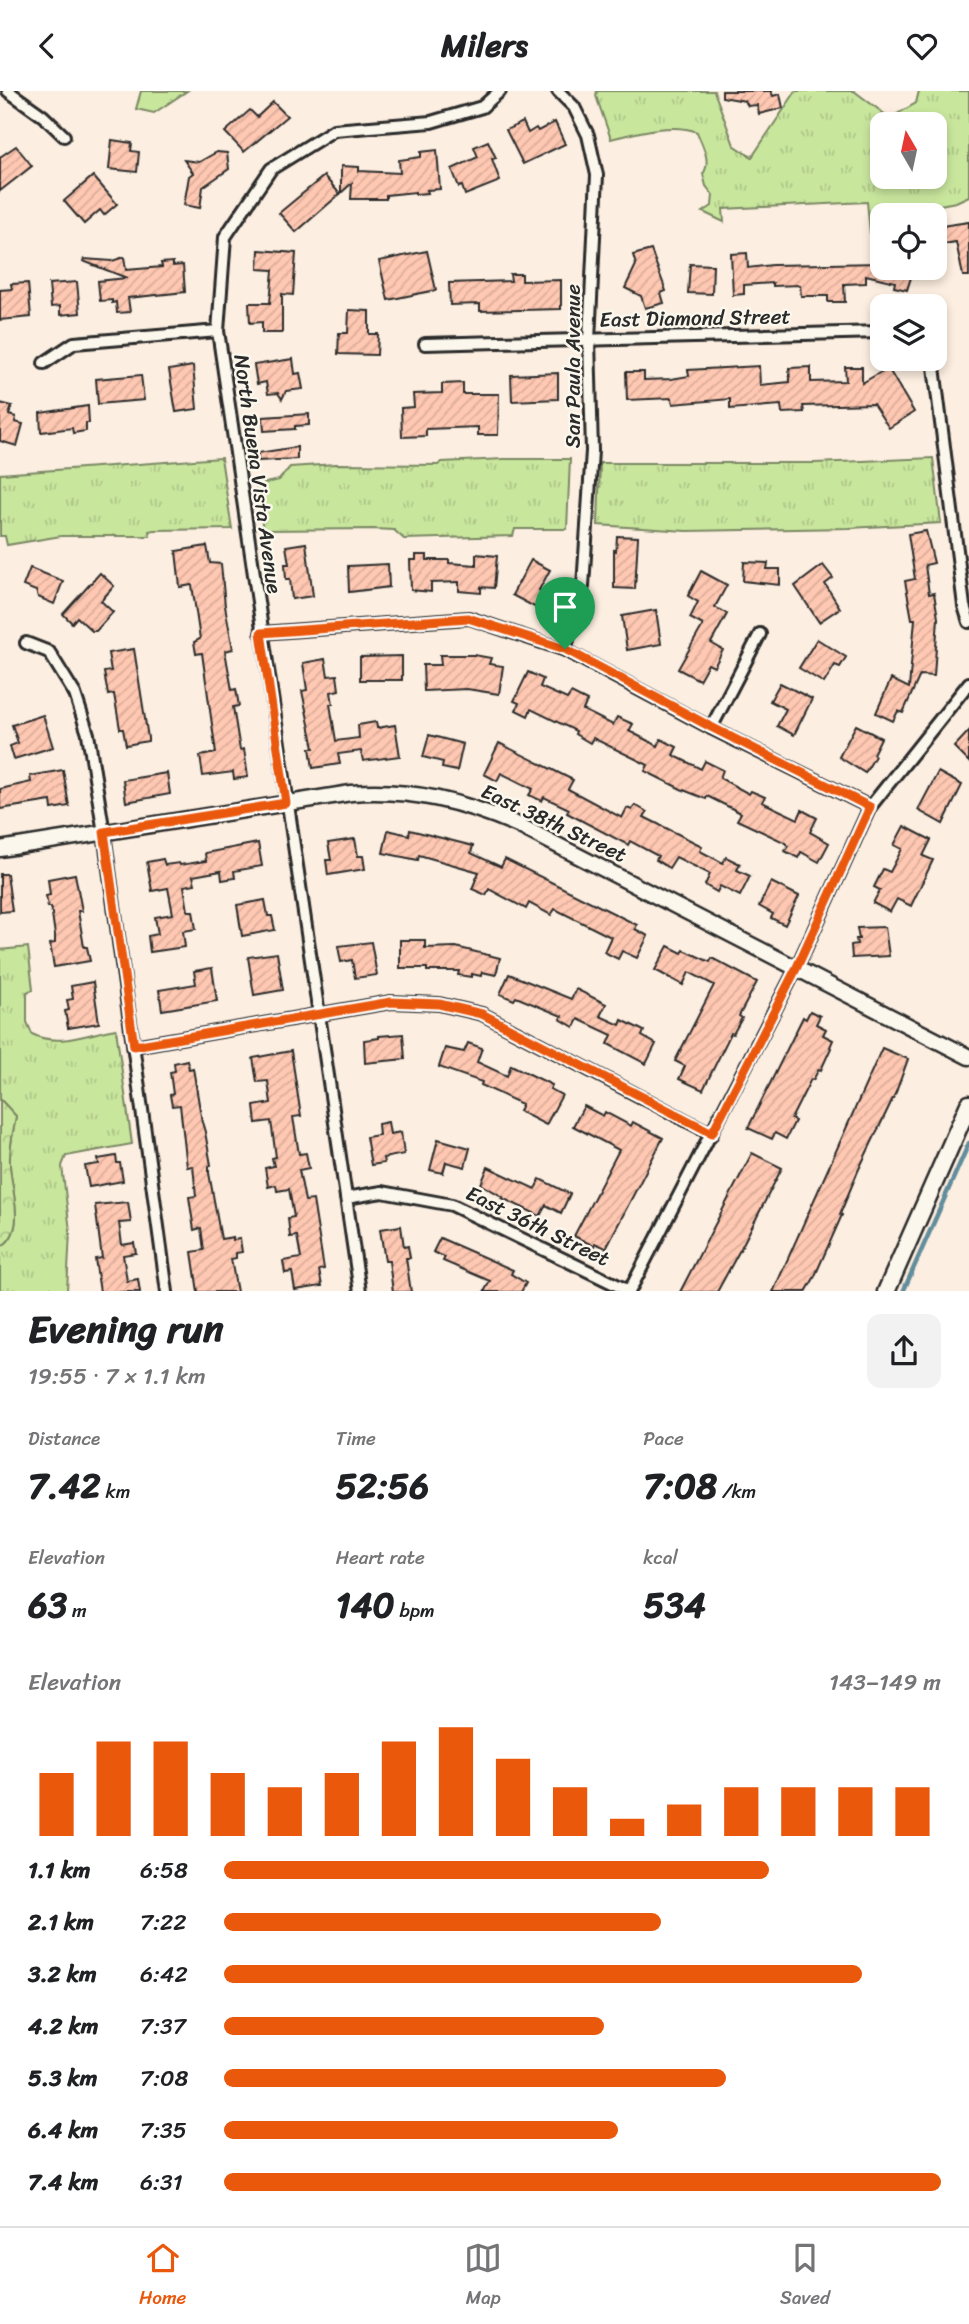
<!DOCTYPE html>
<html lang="en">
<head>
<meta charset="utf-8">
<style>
	body { margin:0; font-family:Sriracha,sans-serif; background:#f2f2f2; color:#202124; height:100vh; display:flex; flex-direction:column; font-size:26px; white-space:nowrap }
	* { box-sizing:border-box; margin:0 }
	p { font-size:23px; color:#757577 }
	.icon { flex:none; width:38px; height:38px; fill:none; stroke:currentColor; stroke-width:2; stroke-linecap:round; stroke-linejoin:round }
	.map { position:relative; height:1200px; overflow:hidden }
	.side { display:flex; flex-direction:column; background:#fff; flex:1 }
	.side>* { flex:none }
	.needle { width:46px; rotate:351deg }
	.controls { position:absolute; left:870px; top:21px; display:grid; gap:14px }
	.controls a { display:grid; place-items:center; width:77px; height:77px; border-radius:14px; background:#fff; box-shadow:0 4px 10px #0003; font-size:35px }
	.pin { position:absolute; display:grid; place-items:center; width:60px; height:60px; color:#fff; margin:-72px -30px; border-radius:50% 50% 50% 0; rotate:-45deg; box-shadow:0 0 7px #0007 }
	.pin .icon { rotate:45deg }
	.round { display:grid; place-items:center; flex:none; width:74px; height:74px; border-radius:14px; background:#f2f2f2 }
	.overview { display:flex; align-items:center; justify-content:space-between; height:119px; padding:0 28px }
	h1 { font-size:38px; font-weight:700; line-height:52px }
	.figures { display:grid; grid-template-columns:repeat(3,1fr); gap:10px; height:119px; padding:7px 28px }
	.figures div { display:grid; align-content:center }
	.figures b { font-size:35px; font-weight:700 }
	.figures small { font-size:19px; font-weight:400 }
	.figures p { font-size:19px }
	.chart { height:196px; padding:14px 28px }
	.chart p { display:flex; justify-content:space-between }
	.chart svg { width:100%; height:126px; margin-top:7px; stroke:#ea580c; stroke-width:6 }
	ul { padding:0 28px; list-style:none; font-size:23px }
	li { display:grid; grid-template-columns:112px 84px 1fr; align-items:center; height:52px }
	li i { height:18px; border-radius:9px; background:#ea580c }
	header { display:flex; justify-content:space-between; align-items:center; height:91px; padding:0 28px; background:#fff; font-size:32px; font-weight:700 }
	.tab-bar { display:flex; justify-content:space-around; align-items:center; height:98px; border-top:2px solid #e0e0e0; background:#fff; font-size:19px; color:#757577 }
	.tab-bar a { display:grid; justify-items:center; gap:4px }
	.tab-bar .active { color:#ea580c }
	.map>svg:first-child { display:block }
</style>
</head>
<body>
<header><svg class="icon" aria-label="back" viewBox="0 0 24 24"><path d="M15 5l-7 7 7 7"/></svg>Milers<svg class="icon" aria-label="heart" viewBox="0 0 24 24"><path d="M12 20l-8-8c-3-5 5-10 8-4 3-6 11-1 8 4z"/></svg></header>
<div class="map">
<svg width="969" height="1201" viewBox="0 0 969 1201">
	<defs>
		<pattern id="grass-tufts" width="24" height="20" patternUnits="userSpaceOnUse" patternTransform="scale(1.75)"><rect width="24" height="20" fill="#c9e69d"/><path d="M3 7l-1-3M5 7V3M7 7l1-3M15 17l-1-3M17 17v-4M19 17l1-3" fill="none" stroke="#adc587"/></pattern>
		<pattern id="park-crowns" width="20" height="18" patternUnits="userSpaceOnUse" patternTransform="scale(1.75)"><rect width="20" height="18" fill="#c9e69d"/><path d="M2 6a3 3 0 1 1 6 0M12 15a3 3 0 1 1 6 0" fill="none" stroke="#adc587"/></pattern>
		<pattern id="building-hatch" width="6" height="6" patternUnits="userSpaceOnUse" patternTransform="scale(1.75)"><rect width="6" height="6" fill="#ffc8b2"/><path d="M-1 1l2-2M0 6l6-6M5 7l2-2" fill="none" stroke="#dbac99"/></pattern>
	</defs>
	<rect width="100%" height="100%" fill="#fceee0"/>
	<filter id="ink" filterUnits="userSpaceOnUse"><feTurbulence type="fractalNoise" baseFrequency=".0143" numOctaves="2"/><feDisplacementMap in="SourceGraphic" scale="14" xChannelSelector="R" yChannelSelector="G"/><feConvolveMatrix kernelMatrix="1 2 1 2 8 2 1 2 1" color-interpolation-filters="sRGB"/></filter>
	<g filter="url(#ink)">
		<!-- grass -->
		<g fill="url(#grass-tufts)" stroke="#7a8864" stroke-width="2" fill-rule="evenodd">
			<path d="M141,0H187L154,22L136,18Z"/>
			<path d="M597,0H714L734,54L752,66L796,0H854L890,27L916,12L919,0H969V105L956,111L913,119L909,124H882V139L870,142L867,111L723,118L724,131L703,121L712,115L713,104L706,95L703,83C712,70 702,54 697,41C673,31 635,42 611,48L596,5ZM882,33H934V86H882Z"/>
			<path d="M221,367L232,438L154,439L149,440L150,445H61L7,454L5,445H0V383Z"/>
			<path d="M933,367L941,432L849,437L686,440L598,434L600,372H815Z"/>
			<path d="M504,368H570L567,438H515L513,445L404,448L394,439L373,438L263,439L256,394L279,389L290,376L336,373L438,374L442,371Z"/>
			<path d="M28,856L33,899L27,901V931L32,943C59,957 88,942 116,938L132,1053L66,1065L62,1075L70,1140L67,1200H0V1156C28,1141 11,1100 10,1074C9,1058 13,1041 16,1025L0,1008V859Z"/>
		</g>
		<!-- park -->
		<path fill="url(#park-crowns)" stroke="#7a8864" stroke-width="2" d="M0,1008L16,1025C13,1041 9,1057 10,1074C11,1099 28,1141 0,1156Z"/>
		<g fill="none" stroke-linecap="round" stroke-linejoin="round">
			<!-- stream -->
			<path stroke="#628d9c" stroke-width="4.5" d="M903,1201L969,1052"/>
		</g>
		<!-- building -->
		<g fill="url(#building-hatch)" stroke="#2b2b2b" stroke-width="2">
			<path d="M722,0H771L773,5L780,3L783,17L759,23L757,14L748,15L745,10L722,6Z"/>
			<path d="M273,11L287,25L244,61L225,41L250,19L257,26Z"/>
			<path d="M523,31L528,42L536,37L538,40L555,31L565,53L523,73L506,39Z"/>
			<path d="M112,49L132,52L131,60L139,61L137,81L109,78Z"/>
			<path d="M488,50L496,67L492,68L500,90L465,104L462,95L459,96L452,78L478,66L474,56Z"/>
			<path d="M16,55L32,75L0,100V66Z"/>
			<path d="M437,59L440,98L427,99L428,102L415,103V101L386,104V108H351L352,92L341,102V75L359,76V80L400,82L399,69L421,66V61Z"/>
			<path d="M217,61L227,62L229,78L203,96L200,117L184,114L189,85L193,82L184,69L199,71Z"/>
			<path d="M93,85L117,113L104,124L100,119L84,133L64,110Z"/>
			<path d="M324,85L340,103L296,141L279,122Z"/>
			<path d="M969,131V185H963L956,151L944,153L941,135Z"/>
			<path d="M259,159L296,162L293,204L282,203V242H262V231L250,232L249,212H270L273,179L258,178Z"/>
			<path d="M651,159L666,200L661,202L664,212L645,217L641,205L625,197L636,174L633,164Z"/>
			<path d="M427,160L436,199L388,209L379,170Z"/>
			<path d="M747,162L748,177L772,174L882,172V177H914L907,199L894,196L895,191L866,184V192L844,193L845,211H828V205H801L800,194L773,195V192L744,194V203L733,204L731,163Z"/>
			<path d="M124,166L126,179L162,176L161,172L173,171V175L183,174L185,201L128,207L130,221L117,222L116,211L112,212V209L100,210L98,190L127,187L83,170L84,168L112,170Z"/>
			<path d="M690,173L713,174L712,203L688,202Z"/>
			<path d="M510,183H522V190L561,189V218L480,220V213L450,214L449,192L511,190Z"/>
			<path d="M77,191L80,222L60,224V215L51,216L49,193Z"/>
			<path d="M28,192L31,226L0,229V199L12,198L11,193Z"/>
			<path d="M349,219L369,220V243H378L377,264L338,263L339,242H348Z"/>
			<path d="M293,268L295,283L300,282L303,298L286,300L282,308L278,302L268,303L266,291L257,293L254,274Z"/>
			<path d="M193,275L197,318L176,321L169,279Z"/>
			<path d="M759,275L760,294L790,291L789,277L811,276V291L846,290L845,276H862V292L888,277L914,321L889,337L873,313L803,315L804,321L782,322L781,314L730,318V308L673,313L672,307L627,309L626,281H644V289L671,288L689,285L688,279Z"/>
			<path d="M558,282V308L512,310L511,284Z"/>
			<path d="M141,284L144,309L98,313L96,288Z"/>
			<path d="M463,292V303H499L498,344H478V336L426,338V345L402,346L401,317L414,316L413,303L442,302V293Z"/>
			<path d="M0,312L12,315L9,324L16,326L15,331L23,333L17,355L0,350Z"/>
			<path d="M88,315L89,332H86V340L73,342L72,337L41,341L40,322Z"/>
			<path d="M309,323V334L295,335V338L264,340L263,326Z"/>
			<path d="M297,356V368L258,370V362Z"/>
			<path d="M926,440L934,472L925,474L929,503L934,502L938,527L934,585L920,584L903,622L898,620L893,630L876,622L891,588L909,597L915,528H912L905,490L915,488L908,443Z"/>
			<path d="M617,445L638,446L635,498L614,497V459L616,460Z"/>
			<path d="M306,452L313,505L292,508L290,488H286L285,473H289L286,455Z"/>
			<path d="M207,455L210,472L221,473L225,515L233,558L225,560L232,599L236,598L239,615L233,616L240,659L244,658L248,686L234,688L233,681L203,685L200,665L216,662L202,562L196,563L194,551L200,548L192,494L180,496L176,460Z"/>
			<path d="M476,463L497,465L494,497L481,496V502L459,500V491L431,492V501L411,499L410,469H416V464H427V469H449V472L476,474Z"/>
			<path d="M531,469L550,479L539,499L548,503L540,519L512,504Z"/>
			<path d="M744,471L768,472L767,478H780V494L743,490Z"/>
			<path d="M388,473L389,496L349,501L348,475Z"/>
			<path d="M823,474L833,487L825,493L840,517L819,531L795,495Z"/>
			<path d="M30,477L63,490L54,513L38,506L36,500L23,495Z"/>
			<path d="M701,480L727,494L715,516L727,523L711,552L723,559L714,576L708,573L699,589L678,578L703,534L690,527L698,511L688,505Z"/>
			<path d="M100,482L114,495L101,510L113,521L96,540H92L77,526L72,532L63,523Z"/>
			<path d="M656,519L661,553L627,559L622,525Z"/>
			<path d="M817,548L846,566L840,576L835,574L824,592L799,577Z"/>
			<path d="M134,558L148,647V650L126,654L123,638H120L114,603L108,604L104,581L111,580L108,562Z"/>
			<path d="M440,564H474L491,567L489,573L503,575L499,603L467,598L424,600L423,574H441Z"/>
			<path d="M402,565V589H360V566Z"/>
			<path d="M325,568L328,585L337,584L339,599L331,601L333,613H330L336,650L359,647L358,634L376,631L377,637L395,634L400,665L363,670L361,660L338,663L340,673L313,677L310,657H314L302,600L307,599L303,572Z"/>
			<path d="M528,581L543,588L540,596L567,608L571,602L587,610L583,619L613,634L617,626L633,633L629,640L658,655L661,648L677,656L673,664L701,678L705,670L723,679L720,687L749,703L751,700L765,706L762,711L798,728L802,719L817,727L810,741L829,752L819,771L801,761L798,767L785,760L788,755L786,752L737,729L741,722L707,705L706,708L681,698L645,680L648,674L593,647L590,652L575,643L576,640L531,618L528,625L516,619L519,612L514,610Z"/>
			<path d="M780,592L812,608L794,644L777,635L786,618L770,610Z"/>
			<path d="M43,624L53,656L14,668L10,655L18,652L12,634Z"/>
			<path d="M856,634L881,647L873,663L875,665L865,682L839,666Z"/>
			<path d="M969,640V671L954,656Z"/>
			<path d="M429,644L463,653L457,680L442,677L443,671L423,666Z"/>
			<path d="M499,652L573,689L568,698L622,727L627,717L632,719L635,714L647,721L644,726L702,755L700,760L723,772L726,766L740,773L737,779L750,785L740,805L720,795L717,801L705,794L710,783L676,766L669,777L656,769L658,765L630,750L628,754L567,722L569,718L544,706L542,710L529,704L533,698L501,682L497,690L484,683Z"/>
			<path d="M63,679L69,715L52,718L51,710L0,718V698L31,691L30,685Z"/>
			<path d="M938,681L962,694L943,733L918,719Z"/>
			<path d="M167,682L170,703L126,711L123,689Z"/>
			<path d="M904,735L931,749L923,765L933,769L911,815L897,808L890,821L873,812L880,799L874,796L883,778L890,781L902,758L894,754Z"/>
			<path d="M388,739L409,744L410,739L473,755L471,762L501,776L505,768L637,834L635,838L648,845L637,867L622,860L618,868L604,861L611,846L555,818L551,824L529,812L526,818L489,798L486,804L472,798L479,781L419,764L418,769L383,762Z"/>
			<path d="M355,748L358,765H363L365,778L328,784L326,769H331L328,752Z"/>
			<path d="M258,752L262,775L234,780L235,787L222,789L221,780L193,785L195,793L184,795L188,820H193L196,838L183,840L185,856L150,861L148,845L158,843L155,826L173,823L168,797L152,800L147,771L163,768L165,774L179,772L180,774L206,770L205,762Z"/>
			<path d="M0,783H7L12,820L0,821Z"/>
			<path d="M75,783L82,820H78L84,856H87L90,870L54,876L50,853L55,852V844L51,816H48L46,805L50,804L48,788Z"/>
			<path d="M771,791L799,805L785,834L771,827L773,823L759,815Z"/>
			<path d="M265,809L268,825H272L275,839L242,845L237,814Z"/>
			<path d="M885,836L889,865L852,867L851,854L857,853L856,848H859L857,837Z"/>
			<path d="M400,849H425V857L456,856L500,867L496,884L482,881L481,885L472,883V886L458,884L459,880H427V877H400Z"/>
			<path d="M371,851L377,884L355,887L352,869L341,871L338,855Z"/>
			<path d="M668,855L682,862L684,859L710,871L712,867L757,891L739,925L742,927L733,943L731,942L703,999L679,988L685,975L675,970L714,894L689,881L683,894L655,879Z"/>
			<path d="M277,862L283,899L254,904L248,866Z"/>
			<path d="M212,877L217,910L162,919L159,899L196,893L194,880Z"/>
			<path d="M509,883L571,908L576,898L606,913L600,925L620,934L622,929L644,940L642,945L656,953L646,973L608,953L612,944L578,928L574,936L560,928L562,925L516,906L514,909L500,903Z"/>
			<path d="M93,891L99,932L68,937L65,920L69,919L67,909L73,908L71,895Z"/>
			<path d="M810,920L820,925L816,933L826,938L823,944L833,949L830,956L831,957L821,979L819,978L813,989L811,988L791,1028L795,1030L786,1048L775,1042L772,1048L748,1037L803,926L806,928Z"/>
			<path d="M403,943L405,968L365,972L364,949L379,947V945Z"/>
			<path d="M468,952L482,957L477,971L507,985L511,974L552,994L550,998L562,1004L546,1034L519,1020L522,1013L481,994L482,991L439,976L445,957L464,961Z"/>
			<path d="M882,957L908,968L896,1001L858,1080L840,1123L842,1124L814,1187L806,1201H773Z"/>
			<path d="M291,960L301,1025L293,1026L299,1063L306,1062L309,1077L299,1079L305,1110L313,1109L324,1178L319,1179L322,1195L295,1199L292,1181L285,1182L283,1170L301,1167L297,1145L290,1146L288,1127L294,1126L289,1098L277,1100L276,1094L268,1096L265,1077L274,1075L272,1067L276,1066L271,1030L256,1032L254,1015L271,1012L268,990L257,991L253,967Z"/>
			<path d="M187,969L189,978L193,977L202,1031L205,1041L211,1074L209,1075V1082L221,1148L233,1146V1149L240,1148L242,1161L236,1162V1167L231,1168L237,1201H198L192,1161L204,1159L201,1137L194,1139L189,1106L196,1105L193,1075L187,1076L180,1014L172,1015L170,1004L173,1003L170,981L175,980L174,972Z"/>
			<path d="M584,1015L603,1025L605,1021L631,1035L633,1031L663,1047L606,1157L595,1152L594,1155L574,1145L619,1059L573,1035Z"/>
			<path d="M388,1031L390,1043L401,1041L404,1063L383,1067L384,1072L371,1074L366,1046L379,1044L378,1033Z"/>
			<path d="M438,1048L470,1057L465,1076L446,1071L443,1082L430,1079Z"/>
			<path d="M752,1062L782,1077L741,1157L717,1201H680Z"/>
			<path d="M116,1065L117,1072H120L123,1090L89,1096L85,1075L99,1073L98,1068Z"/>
			<path d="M488,1076L535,1098L540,1088L570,1103L561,1122L546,1114L540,1125L502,1107L503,1106L481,1093Z"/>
			<path d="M128,1111L131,1131L119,1132L122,1154L134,1152L136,1162L123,1164L127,1190L138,1188L140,1201H100L95,1168L102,1167L95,1114Z"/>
			<path d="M401,1135L404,1156L408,1155L410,1167H406L411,1201H393L389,1170H385L380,1138Z"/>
			<path d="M440,1147L513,1179L511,1183L526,1192L521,1201H484L490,1190L443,1170L445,1166L433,1161Z"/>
		</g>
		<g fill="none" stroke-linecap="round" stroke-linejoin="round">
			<defs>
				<g id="minor">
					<path d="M8,0L43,25L64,45"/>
					<path d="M558,0L574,16L588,44L597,84L589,249L592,360L583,495L565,559"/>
					<path d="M425,253L882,241"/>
					<path d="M933,268L964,515L969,531"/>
					<path d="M44,272L74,252L218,240"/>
					<path d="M261,542L469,527L565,559L711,637L870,716"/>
					<path d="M26,552L49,561L75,603L88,643L104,742L167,1201"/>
					<path d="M711,637L760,543"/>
					<path d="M134,955L391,911L439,913L482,923L712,1043"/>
					<path d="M346,1107L382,1101L452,1114L629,1200"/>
					<path d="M360,1201L218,240L225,146L271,78L334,39L431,31L482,16L500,0"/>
					<path d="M629,1201L797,876L870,716L969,592"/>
				</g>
				<path id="tertiary" d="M0,758L351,702C410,697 464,711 518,734L969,966"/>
				<path id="secondary" d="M886,1201L969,1013"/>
			</defs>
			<!-- minor casing -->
			<use href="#minor" stroke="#2b2b2b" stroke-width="16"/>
			<!-- tertiary casing -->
			<use href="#tertiary" stroke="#2b2b2b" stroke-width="19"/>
			<!-- secondary casing -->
			<use href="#secondary" stroke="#2b2b2b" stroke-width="21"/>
			<!-- minor -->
			<use href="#minor" stroke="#fbf7ec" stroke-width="10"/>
			<!-- tertiary -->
			<use href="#tertiary" stroke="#fbf7ec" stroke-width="14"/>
			<!-- secondary -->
			<use href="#secondary" stroke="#fbf7ec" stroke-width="16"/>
		</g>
	</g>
	<g fill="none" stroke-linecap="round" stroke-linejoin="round" filter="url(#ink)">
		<defs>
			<path id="route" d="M468,527L565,558L711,636L870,716L797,876L712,1042L482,923L439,913L391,911L134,955L104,741L286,712L261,542Z"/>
		</defs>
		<!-- route casing -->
		<use href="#route" stroke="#fff" stroke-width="14"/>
		<!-- route -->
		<use href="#route" stroke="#ea580c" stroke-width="9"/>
	</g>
	<g text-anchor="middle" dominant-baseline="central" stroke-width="5" stroke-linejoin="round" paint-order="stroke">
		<!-- street labels -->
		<g font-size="21" fill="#2b2b2b" stroke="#fbf7ec">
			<text transform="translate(695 227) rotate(-1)">East Diamond Street</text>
			<text transform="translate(573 275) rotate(-90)">San Paula Avenue</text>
			<text transform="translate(258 383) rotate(82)">North Buena Vista Avenue</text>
			<text transform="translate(554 732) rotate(25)">East 38th Street</text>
			<text transform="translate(538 1135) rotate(26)">East 36th Street</text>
		</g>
	</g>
</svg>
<div class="controls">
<a><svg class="needle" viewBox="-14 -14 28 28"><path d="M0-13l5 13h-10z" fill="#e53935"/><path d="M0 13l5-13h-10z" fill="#757577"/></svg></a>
<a><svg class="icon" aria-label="locate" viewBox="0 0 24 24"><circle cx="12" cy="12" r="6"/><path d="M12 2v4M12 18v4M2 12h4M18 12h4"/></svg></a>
<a><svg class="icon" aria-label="layers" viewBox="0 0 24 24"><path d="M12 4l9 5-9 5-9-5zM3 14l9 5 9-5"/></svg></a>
</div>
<div class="pin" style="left:565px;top:558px;background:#1e9e55"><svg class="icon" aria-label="arrive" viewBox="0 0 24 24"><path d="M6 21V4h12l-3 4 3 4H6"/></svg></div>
</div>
<section class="side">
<div class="overview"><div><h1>Evening run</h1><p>19:55 · 7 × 1.1 km</p></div><a class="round"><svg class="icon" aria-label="share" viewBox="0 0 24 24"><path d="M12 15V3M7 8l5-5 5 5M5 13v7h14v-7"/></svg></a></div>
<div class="figures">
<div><p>Distance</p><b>7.42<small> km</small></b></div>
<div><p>Time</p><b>52:56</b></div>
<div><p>Pace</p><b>7:08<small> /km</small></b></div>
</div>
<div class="figures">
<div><p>Elevation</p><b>63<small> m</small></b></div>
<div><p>Heart rate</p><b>140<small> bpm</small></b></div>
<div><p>kcal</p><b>534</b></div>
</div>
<div class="chart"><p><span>Elevation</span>143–149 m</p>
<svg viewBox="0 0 160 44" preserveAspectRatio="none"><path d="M5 44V22M15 44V11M25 44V11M35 44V22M45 44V27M55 44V22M65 44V11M75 44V6M85 44V17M95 44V27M105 44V38M115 44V33M125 44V27M135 44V27M145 44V27M155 44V27"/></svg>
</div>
<ul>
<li><b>1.1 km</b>6:58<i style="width:76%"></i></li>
<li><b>2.1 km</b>7:22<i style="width:61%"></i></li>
<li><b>3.2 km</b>6:42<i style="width:89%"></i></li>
<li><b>4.2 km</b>7:37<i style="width:53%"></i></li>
<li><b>5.3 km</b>7:08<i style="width:70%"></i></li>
<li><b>6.4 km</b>7:35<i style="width:55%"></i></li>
<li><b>7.4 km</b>6:31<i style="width:100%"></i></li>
</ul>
</section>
<nav class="tab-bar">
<a class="active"><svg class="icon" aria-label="home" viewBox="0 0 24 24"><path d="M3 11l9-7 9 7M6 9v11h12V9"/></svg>Home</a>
<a><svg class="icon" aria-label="map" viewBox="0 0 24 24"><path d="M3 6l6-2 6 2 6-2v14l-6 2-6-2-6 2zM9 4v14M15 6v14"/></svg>Map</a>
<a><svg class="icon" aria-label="saved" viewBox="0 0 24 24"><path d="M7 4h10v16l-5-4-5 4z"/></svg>Saved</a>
</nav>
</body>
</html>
